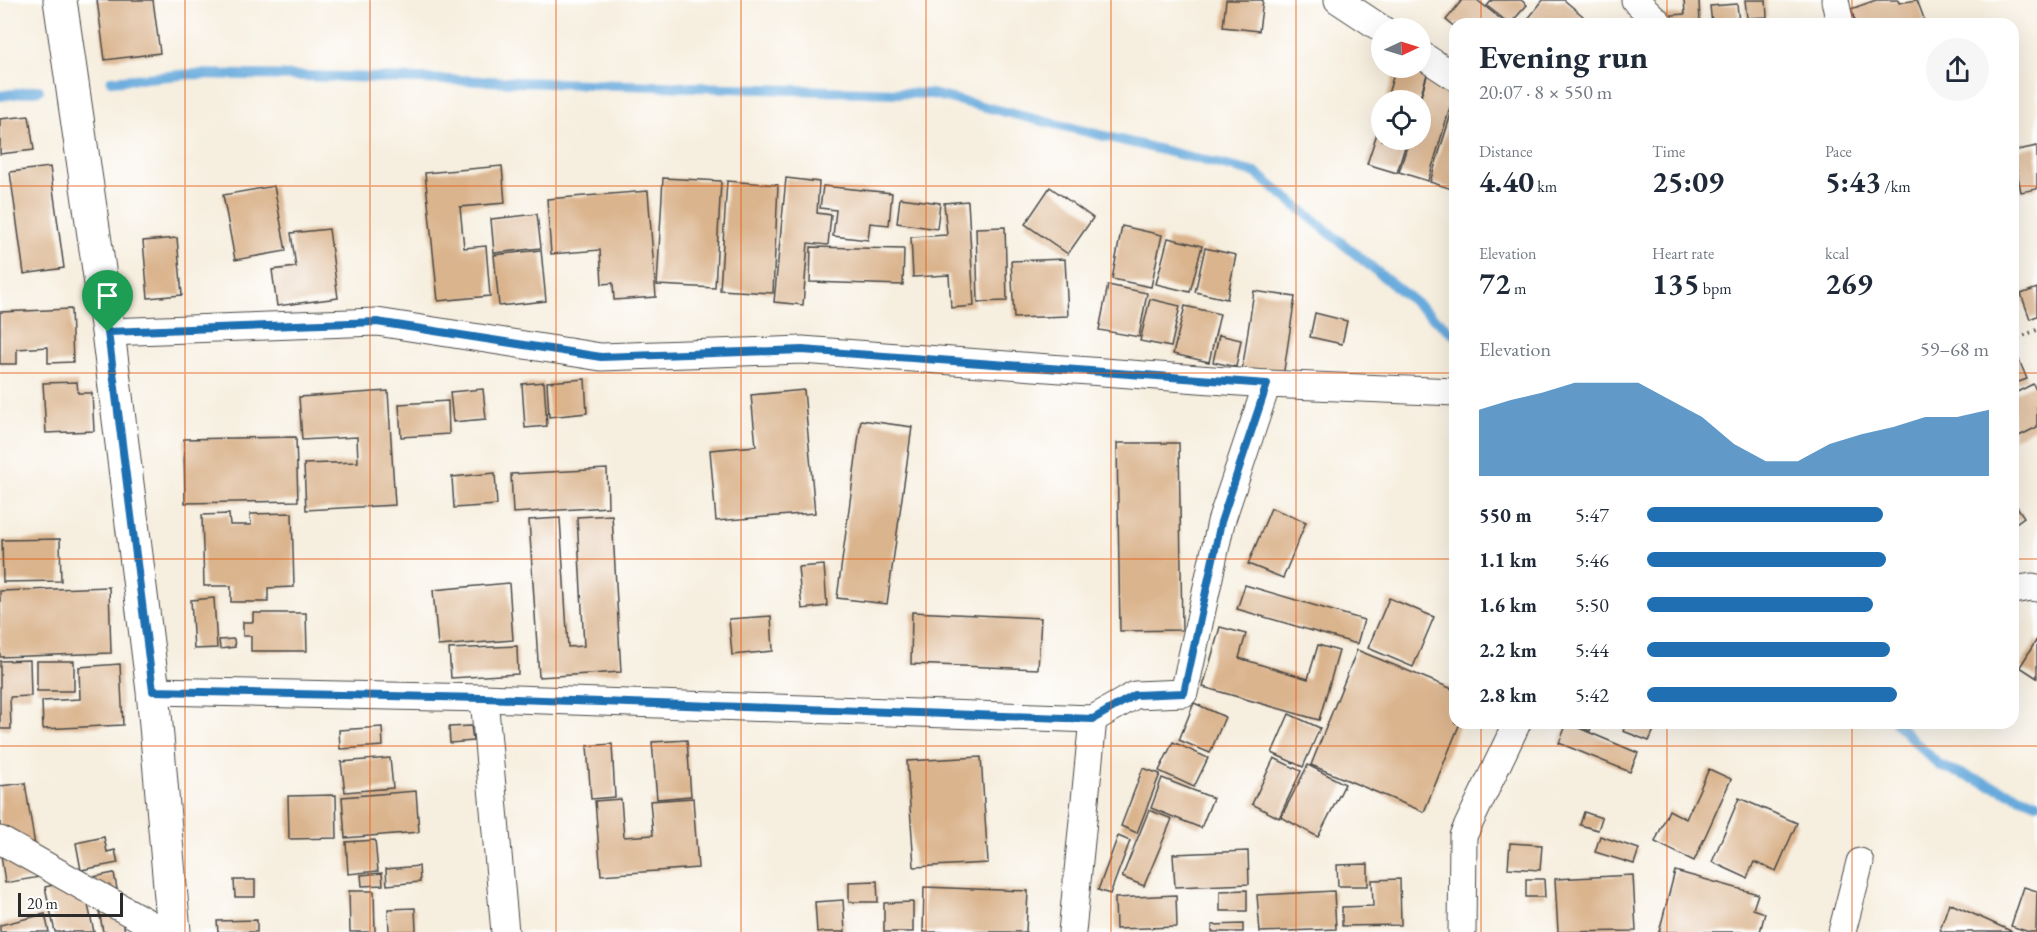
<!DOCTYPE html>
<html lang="en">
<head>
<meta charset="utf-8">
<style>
	body { margin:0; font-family:"EB Garamond",serif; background:#f6f6f7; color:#1f2937; height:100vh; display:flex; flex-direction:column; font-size:22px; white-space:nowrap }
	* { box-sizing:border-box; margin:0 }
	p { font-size:20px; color:#747a83 }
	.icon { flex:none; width:33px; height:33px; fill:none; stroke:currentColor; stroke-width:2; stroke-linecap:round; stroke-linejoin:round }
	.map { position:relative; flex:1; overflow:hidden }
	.panel { position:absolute; left:1449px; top:18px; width:570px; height:711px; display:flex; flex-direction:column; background:#fff; border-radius:18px; box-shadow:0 6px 24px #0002 }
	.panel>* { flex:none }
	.needle { width:39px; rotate:86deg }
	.fabs { position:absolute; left:1371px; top:18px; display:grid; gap:12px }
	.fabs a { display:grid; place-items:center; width:60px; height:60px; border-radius:50%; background:#fff; box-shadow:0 6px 24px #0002; font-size:30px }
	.scale { position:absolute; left:18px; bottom:15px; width:105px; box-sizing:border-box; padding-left:6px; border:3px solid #2b2b2b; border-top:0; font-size:16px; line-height:21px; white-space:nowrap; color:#2b2b2b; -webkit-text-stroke:4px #fff; paint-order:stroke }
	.pin { position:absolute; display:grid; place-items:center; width:51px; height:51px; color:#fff; margin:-62px -26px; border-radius:50% 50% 50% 0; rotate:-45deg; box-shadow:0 0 6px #0007 }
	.pin .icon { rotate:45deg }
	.round { display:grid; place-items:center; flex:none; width:63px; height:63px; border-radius:32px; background:#f6f6f7 }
	.head { display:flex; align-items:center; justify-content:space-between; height:102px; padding:0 30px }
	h1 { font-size:33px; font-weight:700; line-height:45px }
	.figures { display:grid; grid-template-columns:repeat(3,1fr); gap:9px; height:102px; padding:6px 30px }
	.figures div { display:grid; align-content:center }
	.figures b { font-size:30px; font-weight:700 }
	.figures small { font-size:16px; font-weight:400 }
	.figures p { font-size:16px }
	.chart { height:168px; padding:12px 30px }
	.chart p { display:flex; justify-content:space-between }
	.chart svg { width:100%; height:108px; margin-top:6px; fill:#1f6fb2; opacity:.7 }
	ul { padding:0 30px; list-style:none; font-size:20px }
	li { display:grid; grid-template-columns:96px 72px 1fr; align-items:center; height:45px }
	li i { height:15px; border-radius:8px; background:#1f6fb2 }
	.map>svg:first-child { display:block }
</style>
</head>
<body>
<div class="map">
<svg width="2037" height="932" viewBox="0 0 2037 932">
	<rect width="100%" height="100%" fill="#fff"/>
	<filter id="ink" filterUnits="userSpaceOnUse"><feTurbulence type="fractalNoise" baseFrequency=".0167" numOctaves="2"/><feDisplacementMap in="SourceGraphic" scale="12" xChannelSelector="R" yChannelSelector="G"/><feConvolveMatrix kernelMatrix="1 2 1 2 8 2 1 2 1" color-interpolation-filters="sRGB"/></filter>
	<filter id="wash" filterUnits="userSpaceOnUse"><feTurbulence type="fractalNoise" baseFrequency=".008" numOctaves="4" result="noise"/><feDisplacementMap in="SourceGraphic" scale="24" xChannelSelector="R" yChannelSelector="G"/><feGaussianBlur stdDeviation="1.35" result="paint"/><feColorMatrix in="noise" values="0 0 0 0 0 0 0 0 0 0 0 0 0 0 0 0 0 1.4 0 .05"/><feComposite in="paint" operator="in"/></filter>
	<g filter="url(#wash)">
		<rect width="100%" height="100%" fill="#f6eede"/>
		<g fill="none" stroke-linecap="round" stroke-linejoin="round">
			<!-- stream -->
			<g stroke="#67aadc" stroke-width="10">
				<path d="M111,81L192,74L349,77L932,94L1256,173L1455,335"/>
				<path d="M0,96L39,90"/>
				<path d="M1896,723L1940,766L2037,803"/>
			</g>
		</g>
		<g id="blocks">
			<!-- building -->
			<g fill="#dab48d">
				<path d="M97,0H153L160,53L105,60Z"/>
				<path d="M1226,0H1263L1259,31L1223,27Z"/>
				<path d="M1462,0H1477L1507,24H1455V27L1446,20Z"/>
				<path d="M1492,0H1521L1527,5L1510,24L1487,6Z"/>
				<path d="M1543,0H1564L1583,16L1577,24H1524Z"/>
				<path d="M1684,0H1699L1700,24H1668L1660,16L1685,14Z"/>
				<path d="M1745,0H1766L1767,17L1747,18Z"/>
				<path d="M1876,0H1898L1899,3L1917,0L1925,21L1916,24H1856L1851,9Z"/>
				<path d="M1737,4L1739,22L1712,24L1710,6Z"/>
				<path d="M1396,68H1418L1428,71L1419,100H1386Z"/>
				<path d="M1428,72L1455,91L1428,181L1399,172L1409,140H1420V100Z"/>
				<path d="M1455,101V190L1430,182Z"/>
				<path d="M29,116L34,150L0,154V119Z"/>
				<path d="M1382,118V140H1407L1397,173L1367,164Z"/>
				<path d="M2037,146V189L2021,192L2013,151Z"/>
				<path d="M502,166L505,203L460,207L464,248L486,246L490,296L438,301L425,173Z"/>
				<path d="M50,167L64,268L24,274L10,172Z"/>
				<path d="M663,178L721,181L715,288L657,285Z"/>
				<path d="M786,178L819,182L817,213L831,215L828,245L808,243L803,305L774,302Z"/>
				<path d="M727,181L778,185L773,293L720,290Z"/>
				<path d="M274,186L286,251L235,260L223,195Z"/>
				<path d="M823,186L892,193L889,225L870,223L868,240L833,236L836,210L820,208Z"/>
				<path d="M1050,187L1093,218L1068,254L1025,224Z"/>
				<path d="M648,191L656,297L614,300L613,283L602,284L600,250L551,254L547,199Z"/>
				<path d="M900,198L940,203L937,229L897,223Z"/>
				<path d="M968,201L974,306L951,308L949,275L913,277L911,237L947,235L944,203Z"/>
				<path d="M537,214L541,248L494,253L491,219Z"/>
				<path d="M1122,226L1162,235L1151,287L1112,279Z"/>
				<path d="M1005,227L1007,301L978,302L976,228Z"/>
				<path d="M329,229L338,298L277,306L272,270L296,267L291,233Z"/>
				<path d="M177,238L182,295L148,298L143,241Z"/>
				<path d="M1168,238L1202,246L1190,292L1156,284Z"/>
				<path d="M811,247L904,249L903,285L810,282Z"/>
				<path d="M1205,248L1236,255L1227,299L1195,292Z"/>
				<path d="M541,250L546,301L499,306L494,255Z"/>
				<path d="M1065,259L1068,316L1014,318L1011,261Z"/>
				<path d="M1108,285L1147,293L1139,337L1099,330Z"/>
				<path d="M2037,288V316L2030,319L2021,294Z"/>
				<path d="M1254,291L1295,297L1283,377L1242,371Z"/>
				<path d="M1150,299L1180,306L1171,347L1140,341Z"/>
				<path d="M1185,306L1220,314L1209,362L1173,354Z"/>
				<path d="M71,309L73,362L48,363V347L17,349V364H0V312Z"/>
				<path d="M1315,313L1347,321L1342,344L1310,337Z"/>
				<path d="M1219,335L1241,340L1236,367L1213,362Z"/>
				<path d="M2017,355L2027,379L2013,384V357Z"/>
				<path d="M585,379L587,413L549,417L547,382Z"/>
				<path d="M77,382L78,393H92L94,431L46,433L43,383Z"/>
				<path d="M544,382L547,426L525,428L522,384Z"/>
				<path d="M2033,384L2037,392V427L2013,439V394Z"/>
				<path d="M483,389L486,419L453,422L450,392Z"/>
				<path d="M804,390L815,513L716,521L710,450L756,446L751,395Z"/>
				<path d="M388,391L395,505L306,510L304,464L358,462L357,437L302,440L299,397Z"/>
				<path d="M448,401L449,434L401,437L399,404Z"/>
				<path d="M861,420L912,427L887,604L837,598Z"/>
				<path d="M296,437L298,501L185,503L184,439Z"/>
				<path d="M1117,443H1179L1182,630L1120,631Z"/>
				<path d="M607,469L608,507L513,513L511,474Z"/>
				<path d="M495,473L497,505L454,508L452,477Z"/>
				<path d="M2013,501L2024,517L2013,525Z"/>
				<path d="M1271,508L1306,522L1283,578L1248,564Z"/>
				<path d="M292,513L294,587L268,588V602H231V586H204L202,515L229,514L230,525H251L250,514Z"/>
				<path d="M612,515L621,672L539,677L529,520L560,518L568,647L584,646L577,517Z"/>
				<path d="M60,539L61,581L3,582L2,540Z"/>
				<path d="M824,565L827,606L802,609L798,567Z"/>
				<path d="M509,583L513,640L438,646L433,590Z"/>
				<path d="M1245,585L1364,620L1357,644L1237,609Z"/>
				<path d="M109,587L111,653L0,657V591Z"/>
				<path d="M214,598L217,648L194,649L191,600Z"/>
				<path d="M1389,598L1434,617L1413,667L1368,648Z"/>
				<path d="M912,612L1041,618L1038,669L911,664Z"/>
				<path d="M253,613H306L307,651H251V636H243V622H253Z"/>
				<path d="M771,616L773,651L732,655L729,619Z"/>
				<path d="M1220,627L1246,634L1239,658L1308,679L1318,645L1339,651L1319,720L1203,687Z"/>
				<path d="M234,639L235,647L220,649L219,640Z"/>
				<path d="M2037,639V678L2020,667Z"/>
				<path d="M517,646L518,674L451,678L449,649Z"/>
				<path d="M1357,650L1455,690V723H1460L1424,812L1311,765Z"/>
				<path d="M30,660L31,696L10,697L11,729H0V661Z"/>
				<rect x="37" y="661" width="37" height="30"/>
				<path d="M120,664L123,725L43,729L42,701L80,699L79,667Z"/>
				<path d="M1194,703L1225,717L1210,753L1179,740Z"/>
				<path d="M1289,714L1320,728L1303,767L1272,753Z"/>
				<path d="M1567,723L1638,753L1630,772L1559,743Z"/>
				<path d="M1573,723H1593L1590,731Z"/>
				<path d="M1627,723H1657L1649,741L1623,731Z"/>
				<path d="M471,726L473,741L450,743L449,727Z"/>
				<path d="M382,727L383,746L340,749L339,730Z"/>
				<path d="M687,740L691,796L657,799L652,742Z"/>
				<path d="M1173,742L1208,758L1194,787L1159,771Z"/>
				<path d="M612,744L615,797L591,799L587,746Z"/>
				<path d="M981,757L988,863L914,867L907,761Z"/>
				<path d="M390,758L393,788L345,792L341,762Z"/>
				<path d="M1274,758L1301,771L1279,818L1252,804Z"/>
				<path d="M1308,765L1345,784L1318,837L1281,817Z"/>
				<path d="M1143,768L1160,774L1137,833L1121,826Z"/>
				<path d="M1709,769L1731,779L1694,861L1655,842L1669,810L1686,819Z"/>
				<path d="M1162,778L1213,798L1201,828L1151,808Z"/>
				<path d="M25,783L40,877L5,883L0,848V786Z"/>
				<path d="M416,791L419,832L345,838L342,797Z"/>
				<path d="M336,795L337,838L289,839L288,796Z"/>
				<path d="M693,798L698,868L601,875L595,801L621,799L624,837L653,835L650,801Z"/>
				<path d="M1739,798L1797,823L1776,871L1754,862L1747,878L1712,862Z"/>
				<path d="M1149,810L1172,819L1144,886L1122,877Z"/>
				<path d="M1584,812L1602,818L1598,830L1580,825Z"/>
				<path d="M1118,836L1130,841L1110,894L1098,890Z"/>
				<path d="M1600,836L1639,849L1634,864L1595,852Z"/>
				<path d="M104,837L107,852L115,850L118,863L81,870L76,843Z"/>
				<path d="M375,840L378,871L348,874L346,842Z"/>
				<path d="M1510,843L1542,845L1540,870L1508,868Z"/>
				<path d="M1248,851L1249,884L1175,887L1173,854Z"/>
				<path d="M1368,864V886H1338L1337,865Z"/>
				<path d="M419,866L420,882L387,885L386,869Z"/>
				<path d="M1675,871L1758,894L1753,909L1765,913L1760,932H1659Z"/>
				<path d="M114,873L125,932H103L93,877Z"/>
				<path d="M382,873L383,885L362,886L361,875Z"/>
				<path d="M1633,875L1636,931L1558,932L1555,879Z"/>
				<path d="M82,878L94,932H55L45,887Z"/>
				<path d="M1400,879L1401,925L1342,926V907L1373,906L1372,880Z"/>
				<path d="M1526,879H1544L1545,897H1526Z"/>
				<path d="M234,880H255V897H235Z"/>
				<path d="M877,881L878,902H849V882Z"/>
				<path d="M924,887L1028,891L1026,932H923Z"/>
				<path d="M2024,887L2037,891L2036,932H2029L2011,926Z"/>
				<path d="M1247,890V911H1220V891Z"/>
				<path d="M349,891H374L375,932H350Z"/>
				<path d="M1334,891L1336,929L1260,932L1257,895Z"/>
				<path d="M1176,895L1177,927L1116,929L1115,898Z"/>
				<path d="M843,900L845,932H817L815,902Z"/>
				<path d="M913,902V932H884V903Z"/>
				<path d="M1949,903L2013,932H1946L1940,930Z"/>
				<path d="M415,908L416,931H389L388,909Z"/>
				<path d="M45,914L49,932H0V925Z"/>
				<path d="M257,920V932H218L217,921Z"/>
				<path d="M1243,924V932H1212V925Z"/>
			</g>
		</g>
	</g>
	<g filter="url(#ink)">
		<use href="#blocks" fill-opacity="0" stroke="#494846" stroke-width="1.5"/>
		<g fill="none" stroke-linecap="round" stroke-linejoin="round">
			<defs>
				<g id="minor">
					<path d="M1338,0L1382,29"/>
					<path d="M1635,0L1660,24"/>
					<path d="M1835,0L1840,24"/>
					<path d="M1420,54L1455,77"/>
					<path d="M108,332L377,322L601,357L802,350L1267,384"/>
					<path d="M2013,590L2032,587L2037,588"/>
					<path d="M153,691L484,698L1093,719L1135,695L1184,693L1221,522L1267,384L1455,392"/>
					<path d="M484,698L505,932"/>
					<path d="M0,840L164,932"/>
					<path d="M1072,932L1093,719"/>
					<path d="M1462,932L1463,836L1517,723"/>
					<path d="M1842,932L1860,862"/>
				</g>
				<path id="tertiary" d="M60,0L108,332L153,691L174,932"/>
			</defs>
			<!-- minor casing -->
			<use href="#minor" stroke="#494846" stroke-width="29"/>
			<!-- tertiary casing -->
			<use href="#tertiary" stroke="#494846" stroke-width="35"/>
			<!-- path -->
			<path stroke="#494846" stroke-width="4" stroke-dasharray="1.5 4.5" stroke-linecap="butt" d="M2013,340L2037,330"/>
			<!-- minor -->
			<use href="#minor" stroke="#fff" stroke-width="27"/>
			<!-- tertiary -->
			<use href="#tertiary" stroke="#fff" stroke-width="33"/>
		</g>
	</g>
	<g fill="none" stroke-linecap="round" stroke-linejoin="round" filter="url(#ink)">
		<defs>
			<path id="route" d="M377,322L601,357L802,350L1267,384L1221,522L1184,693L1135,695L1093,719L484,698L153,691L108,332Z"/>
		</defs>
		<!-- route casing -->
		<use href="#route" stroke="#fff" stroke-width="12"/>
		<!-- route -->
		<use href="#route" stroke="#1f6fb2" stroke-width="8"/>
	</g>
	<!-- grid -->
	<path fill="none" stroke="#e8590c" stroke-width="1.5" stroke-opacity="0.55" d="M185,0V932M370,0V932M556,0V932M741,0V932M926,0V932M1111,0V932M1296,0V932M1481,0V24M1667,0V24M1852,0V24M0,186H1455M2013,186H2037M0,373H1455M2013,373H2037M0,559H1455M2013,559H2037M1481,723V932M1667,723V932M1852,723V932M0,746H2037"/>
</svg>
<div class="fabs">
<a><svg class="needle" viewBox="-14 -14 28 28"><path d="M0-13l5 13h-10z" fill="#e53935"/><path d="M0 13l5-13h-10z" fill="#747a83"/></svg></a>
<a><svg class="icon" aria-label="locate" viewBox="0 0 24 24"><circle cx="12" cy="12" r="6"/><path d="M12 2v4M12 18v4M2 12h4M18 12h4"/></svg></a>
</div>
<div class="scale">20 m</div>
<div class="pin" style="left:108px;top:332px;background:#1e9e55"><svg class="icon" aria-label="arrive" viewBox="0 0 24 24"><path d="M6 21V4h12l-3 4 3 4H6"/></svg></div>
<section class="panel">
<div class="head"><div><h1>Evening run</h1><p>20:07 · 8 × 550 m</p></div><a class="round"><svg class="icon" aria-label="share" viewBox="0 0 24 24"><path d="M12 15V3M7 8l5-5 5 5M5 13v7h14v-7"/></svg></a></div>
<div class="figures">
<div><p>Distance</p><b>4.40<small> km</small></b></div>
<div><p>Time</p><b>25:09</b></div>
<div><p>Pace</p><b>5:43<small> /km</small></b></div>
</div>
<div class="figures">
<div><p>Elevation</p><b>72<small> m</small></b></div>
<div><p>Heart rate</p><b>135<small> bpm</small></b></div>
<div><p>kcal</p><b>269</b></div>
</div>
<div class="chart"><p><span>Elevation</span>59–68 m</p>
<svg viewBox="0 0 160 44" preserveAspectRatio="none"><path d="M0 44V17L10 13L20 10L30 6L40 6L50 6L60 13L70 20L80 31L90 38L100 38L110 31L120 27L130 24L140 20L150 20L160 17V44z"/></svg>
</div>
<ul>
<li><b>550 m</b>5:47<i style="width:69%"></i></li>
<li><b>1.1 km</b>5:46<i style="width:70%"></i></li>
<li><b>1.6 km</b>5:50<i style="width:66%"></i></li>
<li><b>2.2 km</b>5:44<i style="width:71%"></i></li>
<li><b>2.8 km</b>5:42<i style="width:73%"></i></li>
</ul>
</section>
</div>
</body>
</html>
